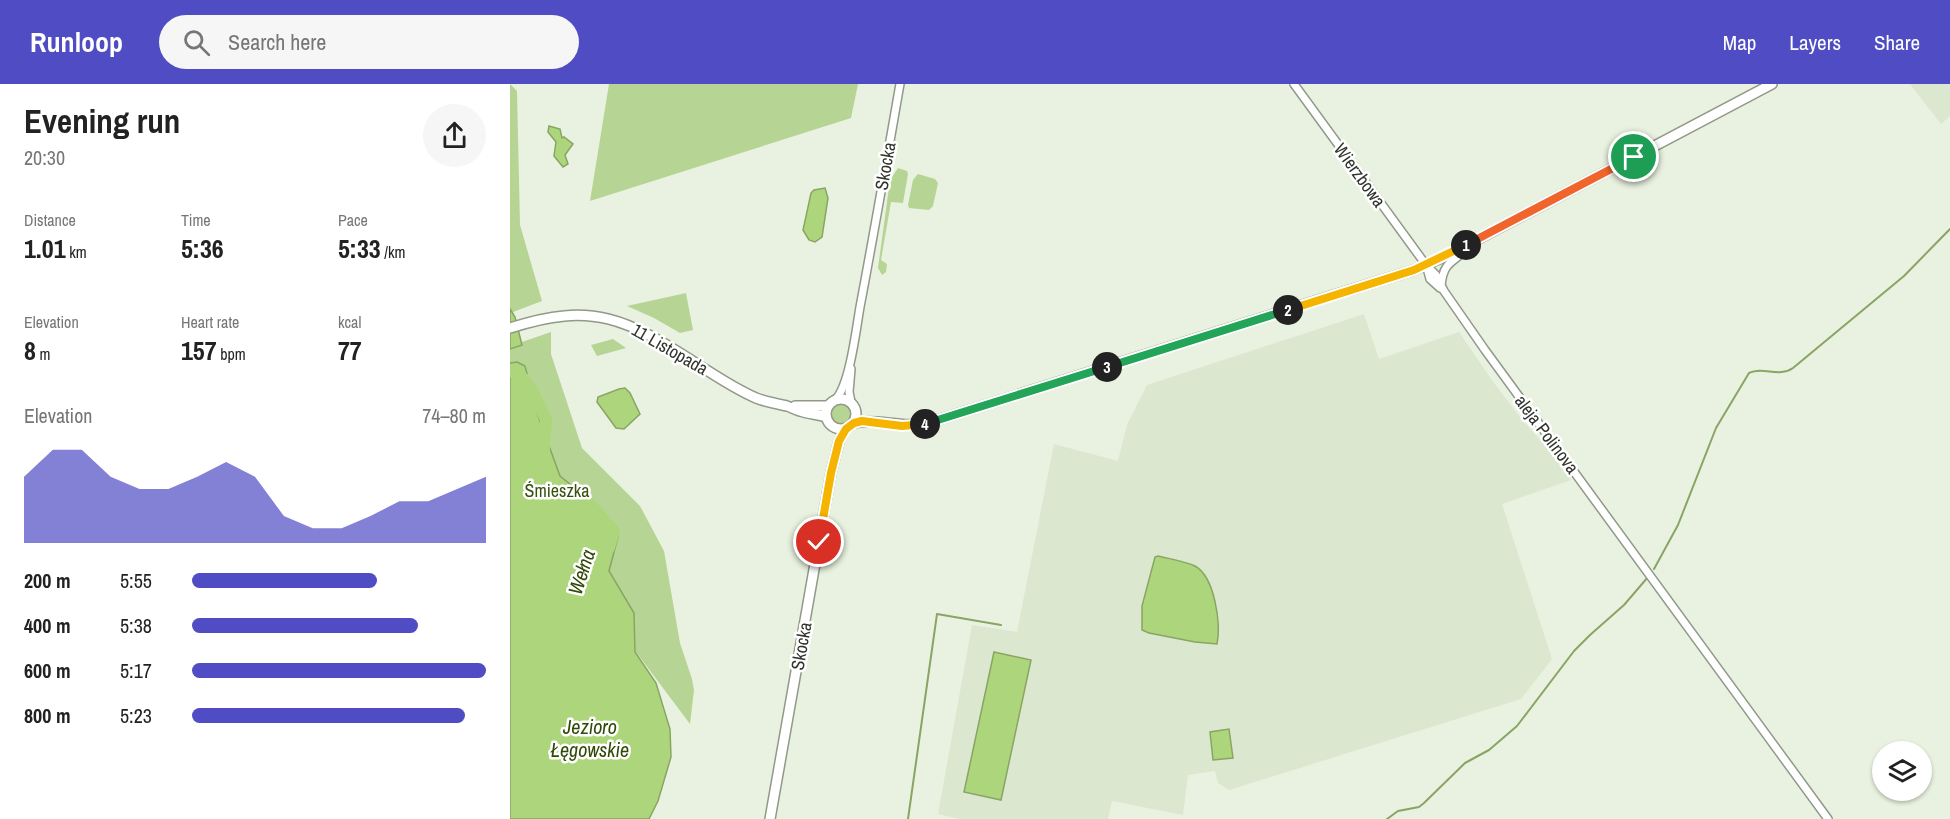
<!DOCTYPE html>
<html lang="en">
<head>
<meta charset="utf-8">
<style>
	body { margin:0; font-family:"Archivo Narrow",sans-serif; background:#f6f6f6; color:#222; height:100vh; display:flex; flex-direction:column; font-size:22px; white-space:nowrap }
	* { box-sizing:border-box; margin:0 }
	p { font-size:20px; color:#767676 }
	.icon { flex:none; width:33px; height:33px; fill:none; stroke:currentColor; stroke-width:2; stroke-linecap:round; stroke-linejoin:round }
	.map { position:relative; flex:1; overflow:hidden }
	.drawer { display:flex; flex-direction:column; background:#fff; width:510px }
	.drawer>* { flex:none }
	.tools { position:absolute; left:1362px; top:657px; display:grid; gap:12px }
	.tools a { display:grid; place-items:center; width:60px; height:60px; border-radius:50%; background:#fff; box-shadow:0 2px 4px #0004; font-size:30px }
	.pin { position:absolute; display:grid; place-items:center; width:51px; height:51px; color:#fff; margin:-26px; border:3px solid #fff; border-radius:50%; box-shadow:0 2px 6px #0007 }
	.km { position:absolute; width:30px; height:30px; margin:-15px; border-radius:50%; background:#222; color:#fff; font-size:16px; line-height:30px; text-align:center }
	.round { display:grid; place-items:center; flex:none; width:63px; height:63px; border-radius:32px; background:#f6f6f6 }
	.headline { display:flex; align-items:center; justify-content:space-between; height:102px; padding:0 24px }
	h1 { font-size:33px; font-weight:700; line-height:45px }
	.metrics { display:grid; grid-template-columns:repeat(3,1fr); gap:9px; height:102px; padding:6px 24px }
	.metrics div { display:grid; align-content:center }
	.metrics b { font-size:26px; font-weight:700 }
	.metrics small { font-size:16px; font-weight:400 }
	.metrics p { font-size:16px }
	.chart { height:168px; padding:12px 24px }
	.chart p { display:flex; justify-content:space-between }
	.chart svg { width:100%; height:108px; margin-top:6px; fill:#504dc4; opacity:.7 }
	ul { padding:0 24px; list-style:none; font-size:20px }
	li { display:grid; grid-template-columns:96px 72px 1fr; align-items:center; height:45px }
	li i { height:15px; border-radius:8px; background:#504dc4 }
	header { display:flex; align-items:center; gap:36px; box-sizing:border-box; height:84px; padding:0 30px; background:#504dc4; color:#fff }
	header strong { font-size:28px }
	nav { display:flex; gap:33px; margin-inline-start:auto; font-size:21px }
	.search { width:420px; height:54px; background:#f6f6f6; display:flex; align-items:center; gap:15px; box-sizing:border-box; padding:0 21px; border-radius:33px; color:#767676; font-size:22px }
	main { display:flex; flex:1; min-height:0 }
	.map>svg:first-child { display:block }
</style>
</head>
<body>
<header>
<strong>Runloop</strong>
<div class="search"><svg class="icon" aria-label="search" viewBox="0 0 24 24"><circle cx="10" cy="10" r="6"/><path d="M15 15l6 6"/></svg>Search here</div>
<nav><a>Map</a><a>Layers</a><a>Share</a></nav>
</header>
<main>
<section class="drawer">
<div class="headline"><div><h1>Evening run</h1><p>20:30</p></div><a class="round"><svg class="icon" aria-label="share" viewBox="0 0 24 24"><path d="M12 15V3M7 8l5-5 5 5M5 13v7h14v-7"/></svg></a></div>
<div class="metrics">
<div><p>Distance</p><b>1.01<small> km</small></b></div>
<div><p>Time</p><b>5:36</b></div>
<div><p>Pace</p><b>5:33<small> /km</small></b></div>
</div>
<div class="metrics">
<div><p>Elevation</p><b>8<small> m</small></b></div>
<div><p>Heart rate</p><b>157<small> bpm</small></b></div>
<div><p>kcal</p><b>77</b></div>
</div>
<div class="chart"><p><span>Elevation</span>74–80 m</p>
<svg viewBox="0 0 160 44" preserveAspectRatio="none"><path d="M0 44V17L10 6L20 6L30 17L40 22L50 22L60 17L70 11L80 17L90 33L100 38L110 38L120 33L130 27L140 27L150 22L160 17V44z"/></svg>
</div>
<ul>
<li><b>200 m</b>5:55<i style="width:63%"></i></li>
<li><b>400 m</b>5:38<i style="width:77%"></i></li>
<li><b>600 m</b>5:17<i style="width:100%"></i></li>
<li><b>800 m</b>5:23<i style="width:93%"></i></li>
</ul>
</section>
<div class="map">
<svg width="1440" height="735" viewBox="0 0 1440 735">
	<rect width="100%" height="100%" fill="#e9f2e0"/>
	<!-- built -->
	<g fill="#dbe7ce">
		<path d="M1400,0H1440V32L1431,40Z"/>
		<path d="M854,230L869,275L949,248L984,299L1013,337L1036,362L1061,396L992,420L1042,575L1011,615L719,706L708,699L705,687L678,691L673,731L602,717L598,735H450L428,730L462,541L507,548L544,360L608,377L617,341L637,301Z"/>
	</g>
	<!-- green -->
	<g fill="#b6d494">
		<path d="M0,0L7,7L10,141L32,217L3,228L12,258L41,248V270L72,364L130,422L154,467L170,559L182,595L184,606L180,640L117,556L0,431Z"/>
		<path d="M99,0H348L341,34L80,117Z"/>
		<path d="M388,84L397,87L398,90L393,119L381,118L371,176L377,180L376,188L372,191L368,184L380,96Z"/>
		<path d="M408,90L425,95L428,99L423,122L419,126L399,124L398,121L403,96Z"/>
		<path d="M176,209L183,246L170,249L144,234L117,222Z"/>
		<path d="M103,255L116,264L87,272L81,261Z"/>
		<circle cx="331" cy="330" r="11"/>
	</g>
	<!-- water -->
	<g fill="#add67c" stroke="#88a564" stroke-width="1.5">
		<path d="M39,42L50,45L52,54L54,53L63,60L55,71L58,80L53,83L44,72L46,58L38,48Z"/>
		<path d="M315,104L318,114L312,153L305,158L299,156L293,146L301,109L304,106Z"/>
		<path d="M0,225L5,233L12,261L0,265Z"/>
		<path d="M7,278L15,282L27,329L50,392L66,405L108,453L99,487L124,529L125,568L146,599L160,645L161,673L148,717L139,735H0V279Z"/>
		<path d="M115,304L120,309L130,330L114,345L106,344L87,318L88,313L109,305Z"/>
		<path d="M648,472C660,475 674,477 685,482C705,493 711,540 707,560L685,558L639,549L632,546V522L645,473Z"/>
		<path d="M484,568L521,576L491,716L454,708Z"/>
		<path d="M719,645L723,674L703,676L700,648Z"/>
	</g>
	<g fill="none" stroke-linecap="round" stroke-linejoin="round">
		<!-- stream -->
		<g stroke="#88a564" stroke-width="2">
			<path d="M1144,485L1168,441L1206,344L1239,289C1253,282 1269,294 1283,284L1394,192L1440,145"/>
			<path d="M398,735L427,530L491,541"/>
			<path d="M877,735L888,727L909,723L914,719L955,679L979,666L1007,642L1064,567L1080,551L1114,521L1138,493"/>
		</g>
		<!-- river -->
		<g stroke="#add67c" stroke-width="12">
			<path d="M0,286L14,295L24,310L36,336L34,364"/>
			<path d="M63,407L77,417L104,447L99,464"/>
		</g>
		<defs>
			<g id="minor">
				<path d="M784,0L916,181L926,191L934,207L975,266L1318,735"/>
				<path d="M917,184L920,195L930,204"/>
				<path d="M931,201C934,175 944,180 959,162"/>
				<path d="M341,285L339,308L341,318"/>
				<path d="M326,315C340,299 346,246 350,223C364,149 377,74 390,0"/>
			</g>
			<g id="major">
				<path d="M0,244C83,217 117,235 187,280C206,292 225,305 246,314C256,318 267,320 277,322C281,323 285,326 290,327C298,330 308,330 316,333"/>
				<circle cx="331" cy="330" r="15"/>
				<path d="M285,322H318"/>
				<path d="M344,339C368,334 393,345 418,339L904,186L938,171L1262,0"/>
				<path d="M260,735L321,389L329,357L336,344"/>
			</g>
		</defs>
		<!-- minor casing -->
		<use href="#minor" stroke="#919989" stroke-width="10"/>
		<!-- major casing -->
		<use href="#major" stroke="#919989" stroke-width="12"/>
		<!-- minor -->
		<use href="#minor" stroke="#fff" stroke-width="7"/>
		<!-- major -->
		<use href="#major" stroke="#fff" stroke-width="9"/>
	</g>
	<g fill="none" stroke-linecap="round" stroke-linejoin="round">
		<defs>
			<path id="split-1" d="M956,161L1124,73"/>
			<path id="split-2" d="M778,226L904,186L956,161"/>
			<path id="split-3" d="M597,283L778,226"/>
			<path id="split-4" d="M415,340L597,283"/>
			<path id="split-5" d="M309,458L321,389L329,357L336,345L344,339L352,337L392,342L415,340"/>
		</defs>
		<!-- split-1 casing -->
		<use href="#split-1" stroke="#fff" stroke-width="12"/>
		<!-- split-2 casing -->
		<use href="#split-2" stroke="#fff" stroke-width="12"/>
		<!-- split-3 casing -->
		<use href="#split-3" stroke="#fff" stroke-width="12"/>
		<!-- split-4 casing -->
		<use href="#split-4" stroke="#fff" stroke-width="12"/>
		<!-- split-5 casing -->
		<use href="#split-5" stroke="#fff" stroke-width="12"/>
		<!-- split-1 -->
		<use href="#split-1" stroke="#f0652b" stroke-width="8"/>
		<!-- split-2 -->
		<use href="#split-2" stroke="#f5b400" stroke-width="8"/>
		<!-- split-3 -->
		<use href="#split-3" stroke="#22a559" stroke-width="8"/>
		<!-- split-4 -->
		<use href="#split-4" stroke="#22a559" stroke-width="8"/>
		<!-- split-5 -->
		<use href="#split-5" stroke="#f5b400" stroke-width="8"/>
	</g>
	<g text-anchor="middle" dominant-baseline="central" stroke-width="5" stroke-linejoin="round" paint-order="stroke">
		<!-- street labels -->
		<g font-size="18" fill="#30342d" stroke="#fff">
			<text transform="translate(375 82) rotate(-80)">Skocka</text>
			<text transform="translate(850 91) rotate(54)">Wierzbowa</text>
			<text transform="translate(160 265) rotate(30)">11 Listopada</text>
			<text transform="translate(1037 350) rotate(53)">aleja Polinova</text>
			<text transform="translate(291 562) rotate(-80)">Skocka</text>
		</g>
		<!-- park labels -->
		<g font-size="18" fill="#375010" stroke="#fff">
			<text x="47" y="406">Śmieszka</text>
		</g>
		<!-- water labels -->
		<g font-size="20" font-style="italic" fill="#314907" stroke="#fff">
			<text transform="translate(71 488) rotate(-72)">Wełna</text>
			<text x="80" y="642">Jezioro<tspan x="80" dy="23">Łęgowskie</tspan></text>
		</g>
	</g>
</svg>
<div class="tools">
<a><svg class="icon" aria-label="layers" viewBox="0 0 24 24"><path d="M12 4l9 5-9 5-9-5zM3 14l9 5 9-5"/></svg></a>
</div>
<div class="pin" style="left:1124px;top:73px;background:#1e9e55"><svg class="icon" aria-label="arrive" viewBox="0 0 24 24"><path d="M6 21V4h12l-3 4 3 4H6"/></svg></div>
<div class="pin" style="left:309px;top:458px;background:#d93025"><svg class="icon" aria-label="check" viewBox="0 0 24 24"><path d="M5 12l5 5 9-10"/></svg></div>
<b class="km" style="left:956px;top:161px">1</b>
<b class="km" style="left:778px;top:226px">2</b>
<b class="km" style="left:597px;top:283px">3</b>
<b class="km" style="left:415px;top:340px">4</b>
</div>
</main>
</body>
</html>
